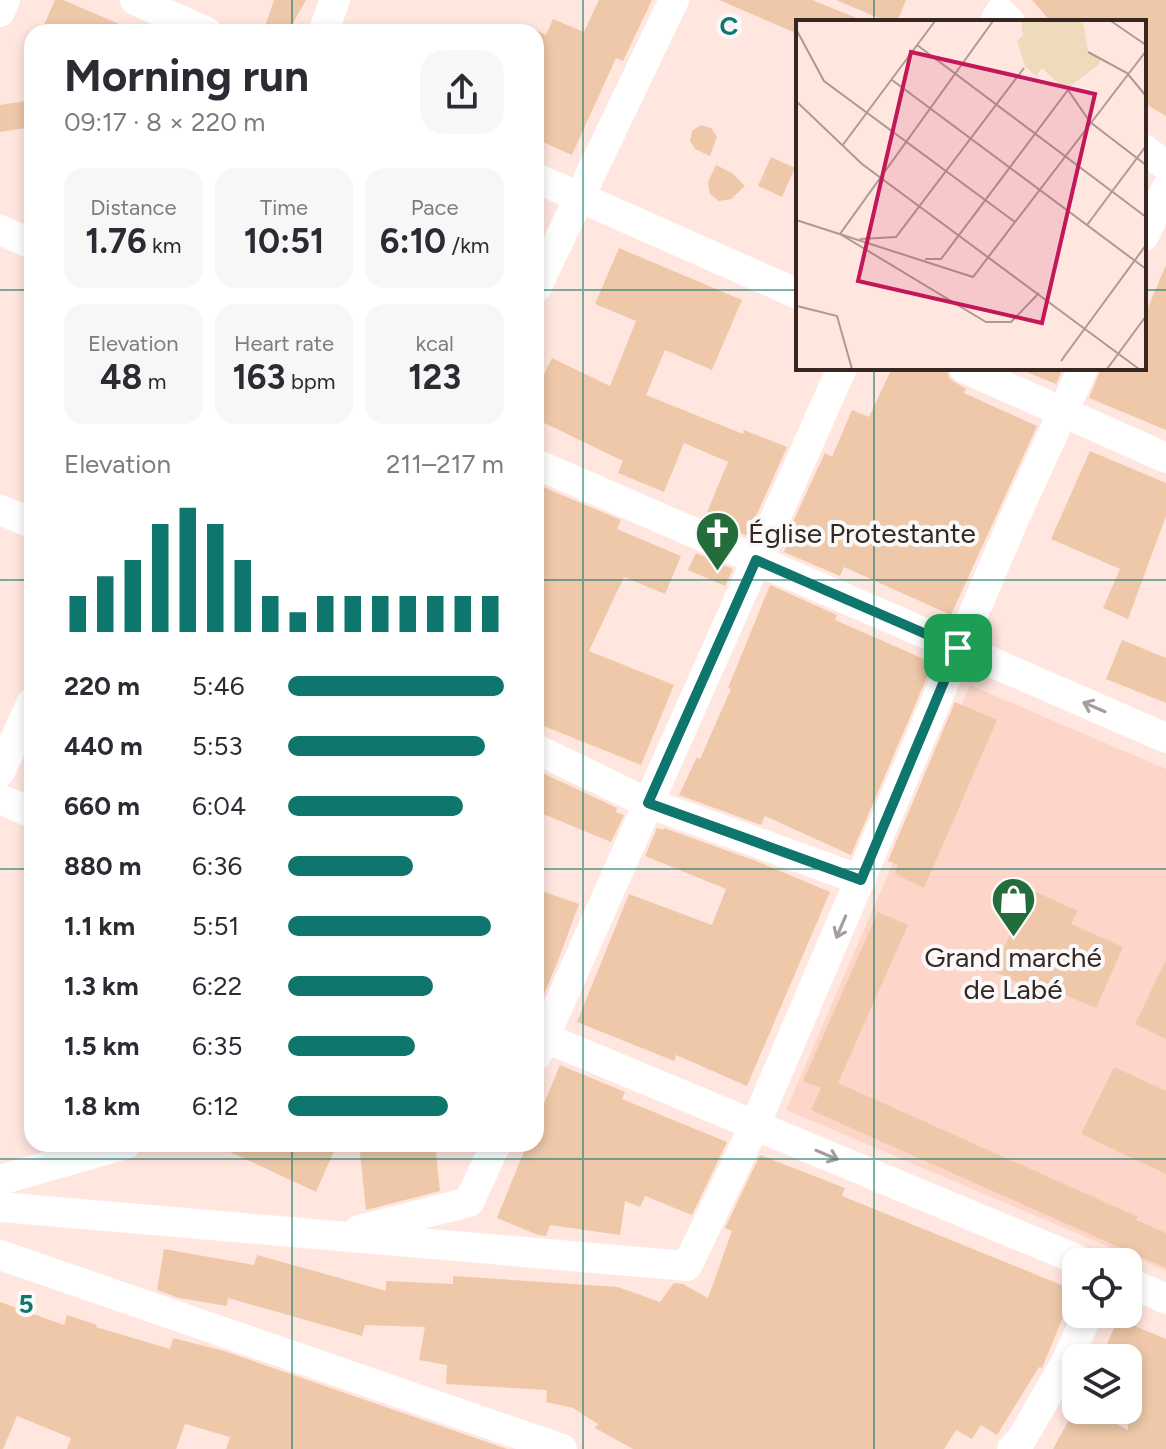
<!DOCTYPE html>
<html lang="en">
<head>
<meta charset="utf-8">
<style>
	body { margin:0; font-family:Figtree,sans-serif; background:#f7f7f7; color:#2b2b33; height:100vh; display:flex; flex-direction:column; font-size:30px; white-space:nowrap }
	* { box-sizing:border-box; margin:0 }
	p { font-size:26px; color:#7c7c81 }
	.icon { flex:none; width:44px; height:44px; fill:none; stroke:currentColor; stroke-width:2; stroke-linecap:round; stroke-linejoin:round }
	.map { position:relative; flex:1; overflow:hidden }
	.sheet { position:absolute; left:24px; top:24px; width:520px; height:1128px; display:flex; flex-direction:column; background:#fff; border-radius:24px; box-shadow:0 4px 12px #0003 }
	.sheet>* { flex:none }
	.buttons { position:absolute; left:1062px; top:1248px; display:grid; gap:16px }
	.buttons a { display:grid; place-items:center; width:80px; height:80px; border-radius:16px; background:#fff; box-shadow:0 4px 12px #0003; font-size:40px }
	.pin { position:absolute; display:grid; place-items:center; width:68px; height:68px; color:#fff; margin:-34px; border-radius:16px; box-shadow:0 4px 12px #0006 }
	.round { display:grid; place-items:center; flex:none; width:84px; height:84px; border-radius:24px; background:#f7f7f7 }
	.headline { display:flex; align-items:center; justify-content:space-between; height:136px; padding:0 40px }
	h1 { font-size:44px; font-weight:700; line-height:60px }
	.metrics { display:grid; grid-template-columns:repeat(3,1fr); gap:12px; height:136px; padding:8px 40px }
	.metrics div { display:grid; align-content:center; border-radius:20px; background:#f7f7f7; text-align:center }
	.metrics b { font-size:34px; font-weight:700 }
	.metrics small { font-size:22px; font-weight:400 }
	.metrics p { font-size:22px }
	.chart { height:224px; padding:16px 40px }
	.chart p { display:flex; justify-content:space-between }
	.chart svg { width:100%; height:144px; margin-top:8px; stroke:#0f766e; stroke-width:6 }
	ul { padding:0 40px; list-style:none; font-size:26px }
	li { display:grid; grid-template-columns:128px 96px 1fr; align-items:center; height:60px }
	li i { height:20px; border-radius:10px; background:#0f766e }
	.map>svg:first-child { display:block }
</style>
</head>
<body>
<div class="map">
<svg width="1166" height="1449" viewBox="0 0 1166 1449">
	<rect width="100%" height="100%" fill="#ffe6de"/>
	<!-- built -->
	<path fill="#fdd6c9" d="M970,685L1166,769V1271L786,1110Z"/>
	<!-- building -->
	<g fill="#eec8a9">
		<path d="M55,0H63L138,32H41Z"/>
		<path d="M274,0H306L288,32H263Z"/>
		<path d="M599,0H652L623,61L616,58L572,155L536,139V30L546,35L553,19L584,32Z"/>
		<path d="M719,0H812L864,21L798,22V34Z"/>
		<path d="M836,0H906L897,22H888Z"/>
		<path d="M1032,0H1166V116L1144,103V22H1051Z"/>
		<path d="M32,100V127L0,132V105Z"/>
		<path d="M701,125L711,128L717,137L710,156L695,149L690,141L692,131Z"/>
		<path d="M771,157L795,168L782,197L758,186Z"/>
		<path d="M716,165L732,173L745,186L731,199L719,201L710,194L708,182Z"/>
		<path d="M619,248L742,300L712,370L665,350L646,395L743,434L744,430L787,447L747,536L710,520L713,514L707,512L728,462L684,443L664,492L618,473L623,461L536,419V391L552,358L610,386L636,321L595,304Z"/>
		<path d="M1166,265V430L1089,398L1101,368H1144V317Z"/>
		<path d="M892,368H946L950,379L966,389L964,393L1037,426L951,615L844,567L840,576L784,552L796,523L793,522L821,461L825,453L832,457L852,410L869,417Z"/>
		<path d="M1017,368H1063L1056,384Z"/>
		<path d="M1090,451L1166,483V516L1128,619L1103,608L1120,569L1051,539Z"/>
		<path d="M536,484L621,520L617,529L681,556L665,594L624,577L589,651L674,685L641,765L536,723Z"/>
		<path d="M696,553L733,569L725,586L688,570Z"/>
		<path d="M770,585L837,615L835,620L933,663L851,855L765,816L761,825L679,795L697,757L700,759L731,689L728,688Z"/>
		<path d="M1122,640L1166,658V703L1106,679Z"/>
		<path d="M955,702L997,720L924,888L895,874L898,865L888,861Z"/>
		<path d="M536,770L617,808L616,812L624,815L611,842L536,811Z"/>
		<path d="M657,828L663,830L664,828L756,861L830,892L747,1086L676,1055L674,1061L577,1022L629,894L712,925L726,889L645,856Z"/>
		<path d="M536,889L579,904L556,966L536,1012Z"/>
		<path d="M1031,890L1078,911L1071,924L1123,947L1096,1008L1043,986L1040,993L993,971Z"/>
		<path d="M878,912L908,925L838,1083L1138,1217L1136,1220L1166,1233V1268L811,1110L821,1088L803,1081Z"/>
		<path d="M1166,960V1039L1135,1024Z"/>
		<path d="M560,1065L625,1092L622,1099L727,1142L692,1215L645,1196L640,1207L625,1201L620,1235L550,1225L546,1236L538,1235L497,1218L527,1144H536V1123Z"/>
		<path d="M1114,1067L1166,1091V1174L1081,1134Z"/>
		<path d="M213,1144H337L316,1192Z"/>
		<path d="M359,1144H435L440,1191L366,1210Z"/>
		<path d="M760,1155L845,1188L842,1196L1074,1290L1042,1368L1039,1367L997,1435L981,1425L972,1439L956,1430L944,1449H633L595,1428L598,1424L573,1408L546,1402L547,1390L446,1384L447,1365L419,1360L425,1327L365,1325L362,1336L228,1298L227,1306L179,1298L157,1290L164,1249L254,1265L257,1255L386,1291V1281L453,1284V1276L618,1287L660,1302L674,1283L683,1284L708,1298L732,1231L725,1228Z"/>
		<path d="M0,1302L64,1325L67,1315L97,1325L96,1327L170,1349L173,1338L224,1351L507,1449H226L230,1437L185,1424L176,1449H67L71,1438L17,1416L3,1449H0Z"/>
		<path d="M1118,1319L1166,1339V1449H1053L1076,1407V1410H1090L1128,1430V1358H1101Z"/>
	</g>
	<g fill="none" stroke-linecap="round" stroke-linejoin="round">
		<!-- street -->
		<g stroke="#fff" stroke-width="30">
			<path d="M135,0L207,32"/>
			<path d="M0,12L5,0"/>
			<path d="M995,22L1000,12L1010,22"/>
			<path d="M323,32L335,0"/>
			<path d="M1144,149L1166,166"/>
			<path d="M536,178L798,294"/>
			<path d="M0,230L32,244"/>
			<path d="M1144,236L1166,189"/>
			<path d="M536,288L674,0"/>
			<path d="M964,368L1166,458"/>
			<path d="M536,464L1166,738"/>
			<path d="M0,510L32,523"/>
			<path d="M536,749L648,803L861,880"/>
			<path d="M0,772L32,702"/>
			<path d="M0,799L32,813"/>
			<path d="M536,1034L1083,1262"/>
			<path d="M536,1056L842,368"/>
			<path d="M0,1180L126,1144"/>
			<path d="M0,1207L687,1266L755,1125L1014,519L1083,368"/>
			<path d="M359,1230L469,1202L496,1144"/>
			<path d="M0,1255L562,1449"/>
			<path d="M1128,1282L1166,1299"/>
			<path d="M1012,1449L1021,1440L1065,1364L1088,1314"/>
		</g>
	</g>
	<!-- one-way arrows -->
	<defs><path id="oneway-shaft" d="M-6 0H5M1.5-3L5.5 0L1.5 3" fill="none" stroke-width="1.6" stroke-linecap="round" stroke-linejoin="round" transform="scale(2)"/></defs>
	<g stroke="#a59e9c">
		<use href="#oneway-shaft" transform="translate(1094 707) rotate(-157)"/>
		<use href="#oneway-shaft" transform="translate(841 927) rotate(113)"/>
		<use href="#oneway-shaft" transform="translate(827 1155) rotate(23)"/>
	</g>
	<g fill="none" stroke-linecap="round" stroke-linejoin="round">
		<defs>
			<path id="route" d="M756,560L958,648L861,880L648,803Z"/>
		</defs>
		<!-- route casing -->
		<use href="#route" stroke="#fff" stroke-width="16"/>
		<!-- route -->
		<use href="#route" stroke="#0f766e" stroke-width="10"/>
	</g>
	<!-- grid -->
	<path fill="none" stroke="#0f766e" stroke-width="2" stroke-opacity="0.55" d="M292,0V32M583,0V1449M874,0V22M0,290H32M536,290H798M1144,290H1166M874,368V1449M0,580H32M536,580H1166M0,869H32M536,869H1166M292,1144V1449M0,1159H1166"/>
	<!-- icons -->
	<defs>
		<symbol id="church-pin" viewBox="-11 -11 22 30"><path d="M0 17L-7.5 6A9.5 9.5 0 1 1 7.5 6Z" fill="#246d3a" stroke="#f9f9f9"/><path d="M-1.2-6h2.4v3.5h3.3v2.4h-3.3V6h-2.4V-.1h-3.3v-2.4h3.3Z" fill="#fff"/></symbol>
		<symbol id="shop-pin" viewBox="-11 -11 22 30"><path d="M0 17L-7.5 6A9.5 9.5 0 1 1 7.5 6Z" fill="#246d3a" stroke="#f9f9f9"/><path d="M-5-2.5h2.3a2.7 3.5 0 0 1 5.4 0H5L5.5 6h-11ZM-1.5-2.5h3a1.5 2.3 0 0 0-3 0Z" fill="#fff"/></symbol>
	</defs>
	<g fill-rule="evenodd">
		<use href="#church-pin" x="692" y="508" width="51" height="69"/>
		<use href="#shop-pin" x="988" y="874" width="51" height="69"/>
	</g>
	<g text-anchor="middle" dominant-baseline="central" stroke-width="8" stroke-linejoin="round" paint-order="stroke">
		<!-- poi labels -->
		<g font-size="28" fill="#372723" stroke="#f9f9f9" text-anchor="start">
			<text x="748" y="533">Église Protestante</text>
			<text x="1013" y="957" text-anchor="middle">Grand marché<tspan x="1013" dy="32">de Labé</tspan></text>
		</g>
	</g>
	<!-- overview -->
	<g transform="translate(796 20)">
		<rect width="350" height="350" fill="#ffe6de"/>
		<path d="M225,1H287L292,32L305,40L302,45L269,70L246,48L240,56L229,46L221,21L227,16Z" fill="#eddbbb"/>
		<path fill="none" stroke="#af9a93" stroke-width="2" d="M197,1L44,214L190,302H215L243,273M315,1L350,25M0,9L28,61L219,202M121,25L350,197M292,32L331,53L350,76M96,60L350,249M0,81L66,144L343,349M46,126L139,1M0,200L177,257L350,31M291,205L350,126M64,219L100,217L228,48M129,239H145L272,70L294,102L350,145M1,286L41,296L56,349M265,341L350,225M311,349L350,296"/>
		<path fill="#c2185b" fill-opacity="0.15" stroke="#c2185b" stroke-width="4" d="M115,32L299,74L246,303L62,261Z"/>
		<rect width="350" height="350" fill="none" stroke="#372723" stroke-width="4"/>
	</g>
	<g font-size="26" text-anchor="middle" font-weight="bold" fill="#0f766e" stroke="#f9f9f9" stroke-width="8" stroke-linejoin="round" paint-order="stroke">
		<text x="729" y="35">C</text>
		<text x="26" y="1313">5</text>
	</g>
</svg>
<div class="buttons">
<a><svg class="icon" aria-label="locate" viewBox="0 0 24 24"><circle cx="12" cy="12" r="6"/><path d="M12 2v4M12 18v4M2 12h4M18 12h4"/></svg></a>
<a><svg class="icon" aria-label="layers" viewBox="0 0 24 24"><path d="M12 4l9 5-9 5-9-5zM3 14l9 5 9-5"/></svg></a>
</div>
<div class="pin" style="left:958px;top:648px;background:#1e9e55"><svg class="icon" aria-label="arrive" viewBox="0 0 24 24"><path d="M6 21V4h12l-3 4 3 4H6"/></svg></div>
<section class="sheet">
<div class="headline"><div><h1>Morning run</h1><p>09:17 · 8 × 220 m</p></div><a class="round"><svg class="icon" aria-label="share" viewBox="0 0 24 24"><path d="M12 15V3M7 8l5-5 5 5M5 13v7h14v-7"/></svg></a></div>
<div class="metrics">
<div><p>Distance</p><b>1.76<small> km</small></b></div>
<div><p>Time</p><b>10:51</b></div>
<div><p>Pace</p><b>6:10<small> /km</small></b></div>
</div>
<div class="metrics">
<div><p>Elevation</p><b>48<small> m</small></b></div>
<div><p>Heart rate</p><b>163<small> bpm</small></b></div>
<div><p>kcal</p><b>123</b></div>
</div>
<div class="chart"><p><span>Elevation</span>211–217 m</p>
<svg viewBox="0 0 160 44" preserveAspectRatio="none"><path d="M5 44V33M15 44V27M25 44V22M35 44V11M45 44V6M55 44V11M65 44V22M75 44V33M85 44V38M95 44V33M105 44V33M115 44V33M125 44V33M135 44V33M145 44V33M155 44V33"/></svg>
</div>
<ul>
<li><b>220 m</b>5:46<i style="width:100%"></i></li>
<li><b>440 m</b>5:53<i style="width:91%"></i></li>
<li><b>660 m</b>6:04<i style="width:81%"></i></li>
<li><b>880 m</b>6:36<i style="width:58%"></i></li>
<li><b>1.1 km</b>5:51<i style="width:94%"></i></li>
<li><b>1.3 km</b>6:22<i style="width:67%"></i></li>
<li><b>1.5 km</b>6:35<i style="width:59%"></i></li>
<li><b>1.8 km</b>6:12<i style="width:74%"></i></li>
</ul>
</section>
</div>
</body>
</html>
